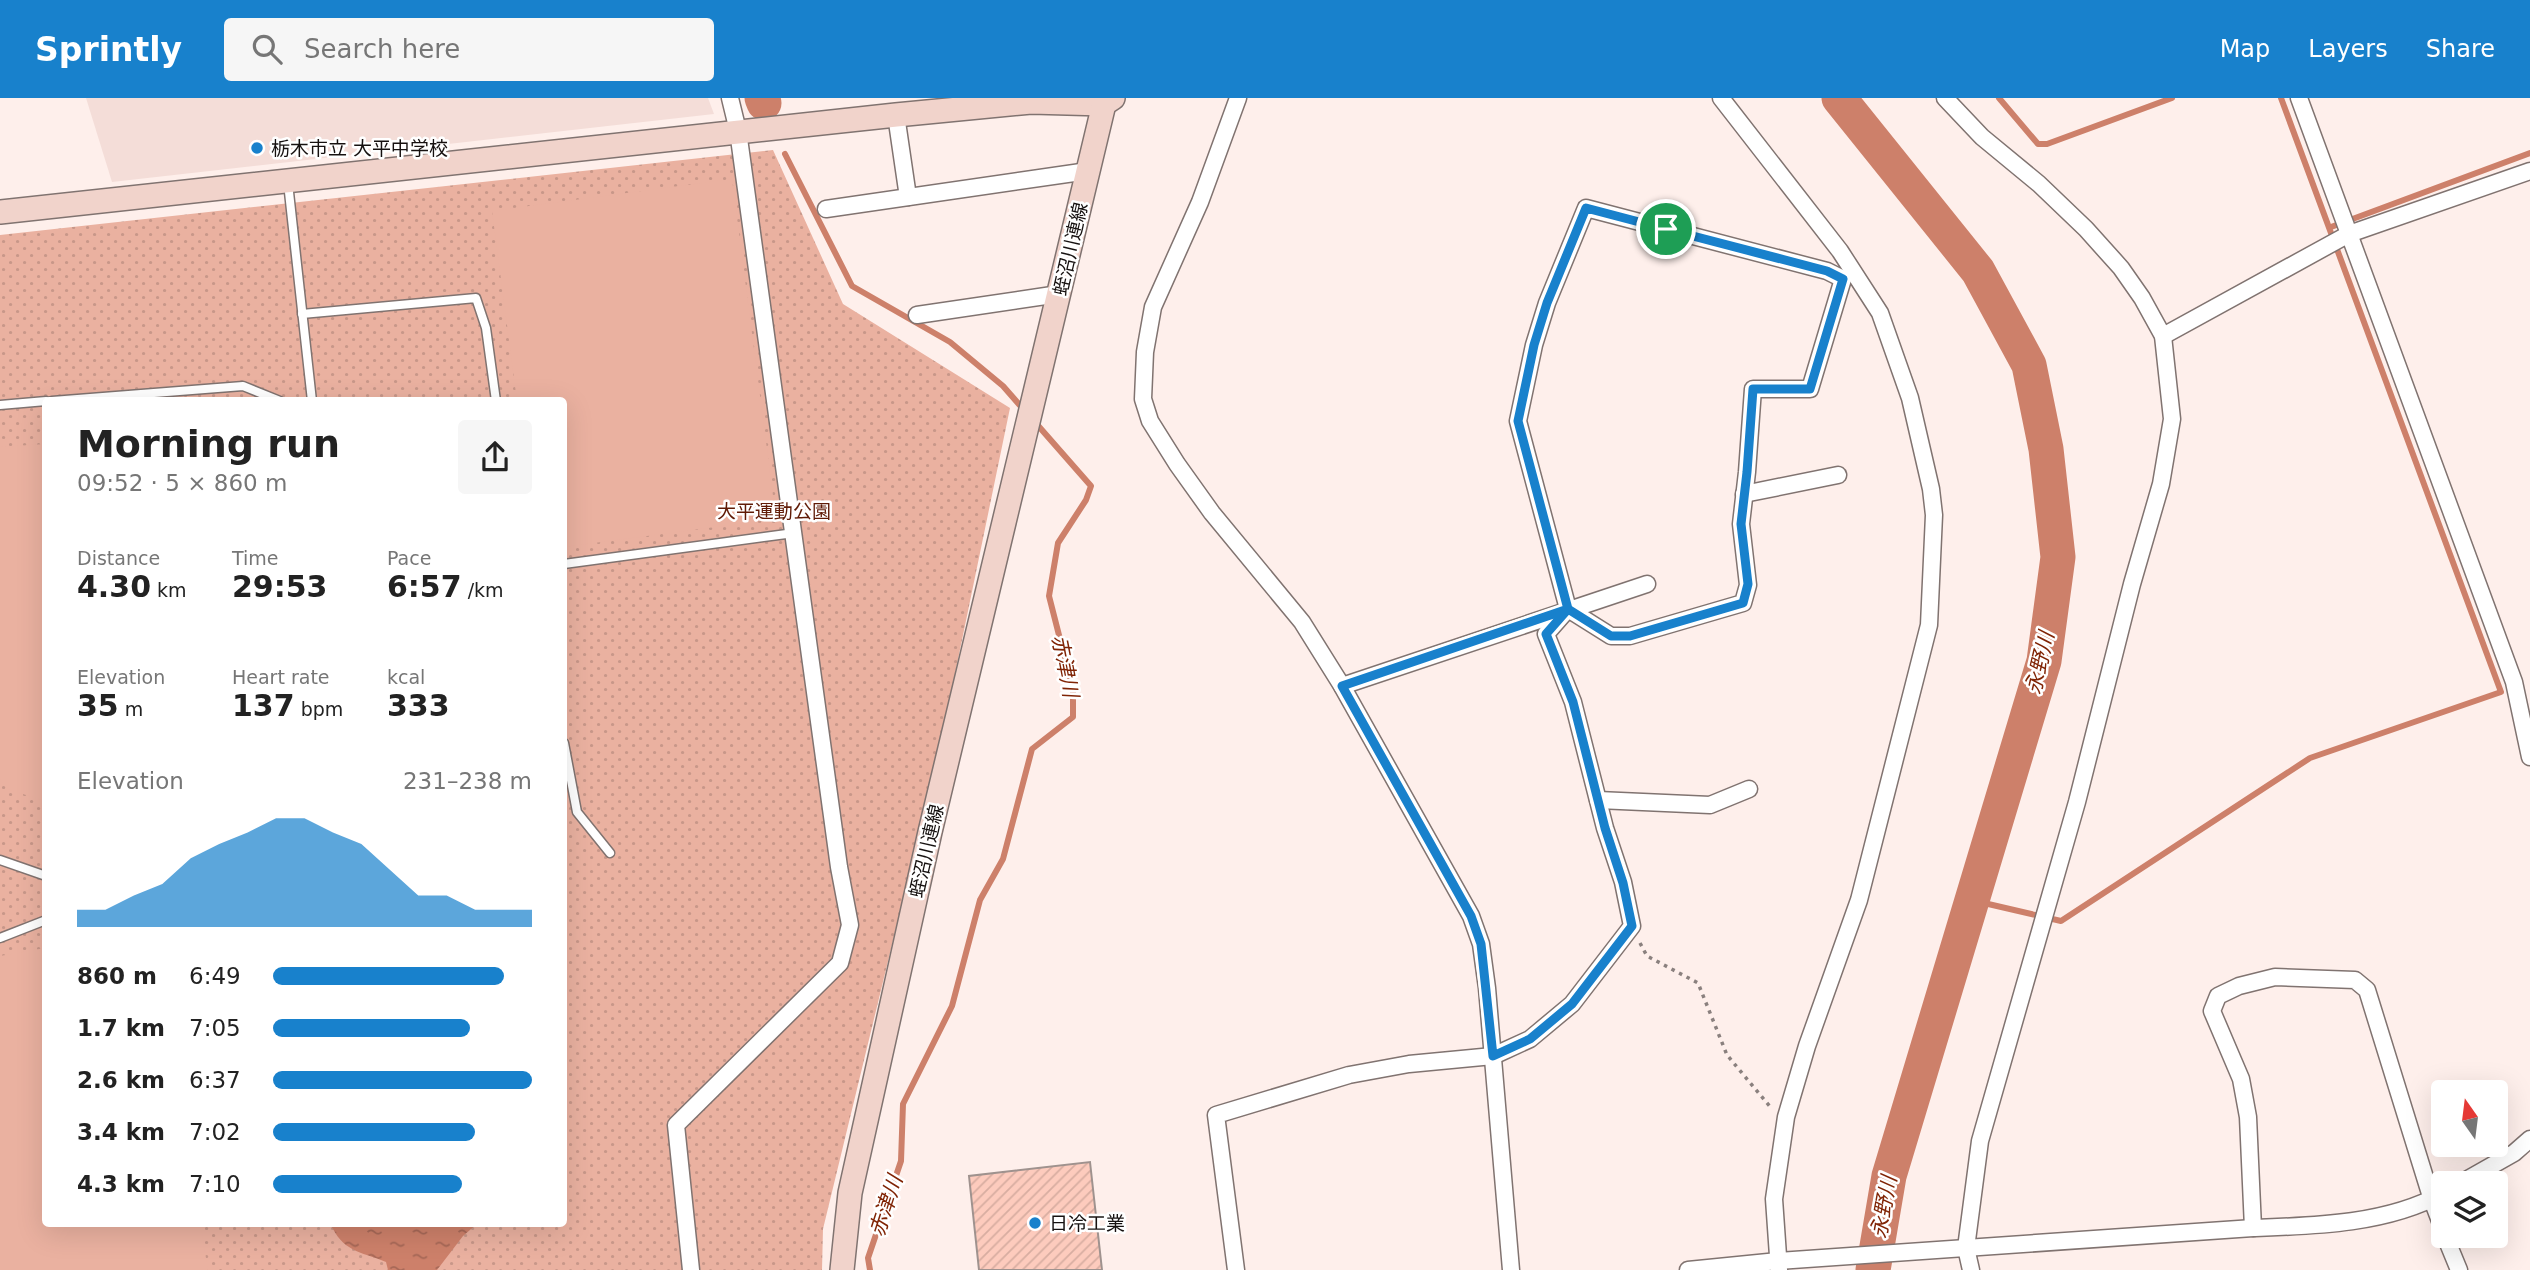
<!DOCTYPE html>
<html lang="en">
<head>
<meta charset="utf-8">
<style>
	body { margin:0; font-family:"DejaVu Sans","Noto Sans JP",sans-serif; background:#f6f6f6; color:#222; height:100vh; display:flex; flex-direction:column; font-size:26px; white-space:nowrap }
	* { box-sizing:border-box; margin:0 }
	p { font-size:23px; color:#767676 }
	.icon { flex:none; width:38px; height:38px; fill:none; stroke:currentColor; stroke-width:2; stroke-linecap:round; stroke-linejoin:round }
	.map { position:relative; flex:1; overflow:hidden }
	.panel { position:absolute; left:42px; top:299px; width:525px; height:830px; display:flex; flex-direction:column; background:#fff; border-radius:7px; box-shadow:0 7px 28px #0002 }
	.panel>* { flex:none }
	.needle { width:46px; rotate:346deg }
	.fabs { position:absolute; left:2431px; top:982px; display:grid; gap:14px }
	.fabs a { display:grid; place-items:center; width:77px; height:77px; border-radius:7px; background:#fff; box-shadow:0 7px 28px #0002; font-size:35px }
	.pin { position:absolute; display:grid; place-items:center; width:60px; height:60px; color:#fff; margin:-30px; border:4px solid #fff; border-radius:50%; box-shadow:0 2px 7px #0007 }
	.round { display:grid; place-items:center; flex:none; width:74px; height:74px; border-radius:7px; background:#f6f6f6 }
	.head { display:flex; align-items:center; justify-content:space-between; height:119px; padding:0 35px }
	h1 { font-size:38px; font-weight:700; line-height:52px }
	.figures { display:grid; grid-template-columns:repeat(3,1fr); gap:10px; height:119px; padding:7px 35px }
	.figures div { display:grid; align-content:center }
	.figures b { font-size:30px; font-weight:700 }
	.figures small { font-size:19px; font-weight:400 }
	.figures p { font-size:19px }
	.chart { height:196px; padding:14px 35px }
	.chart p { display:flex; justify-content:space-between }
	.chart svg { width:100%; height:126px; margin-top:7px; fill:#1881cc; opacity:.7 }
	ul { padding:0 35px; list-style:none; font-size:23px }
	li { display:grid; grid-template-columns:112px 84px 1fr; align-items:center; height:52px }
	li i { height:18px; border-radius:9px; background:#1881cc }
	header { display:flex; align-items:center; gap:42px; box-sizing:border-box; height:98px; padding:0 35px; background:#1881cc; color:#fff }
	header strong { font-size:33px }
	nav { display:flex; gap:38px; margin-inline-start:auto; font-size:24px }
	.search { width:490px; height:63px; background:#f6f6f6; display:flex; align-items:center; gap:18px; box-sizing:border-box; padding:0 24px; border-radius:7px; color:#767676; font-size:26px }
	.map>svg:first-child { display:block }
</style>
</head>
<body>
<header>
<strong>Sprintly</strong>
<div class="search"><svg class="icon" aria-label="search" viewBox="0 0 24 24"><circle cx="10" cy="10" r="6"/><path d="M15 15l6 6"/></svg>Search here</div>
<nav><a>Map</a><a>Layers</a><a>Share</a></nav>
</header>
<div class="map">
<svg width="2530" height="1172" viewBox="0 0 2530 1172">
	<defs>
		<pattern id="grass-dots" width="8" height="8" patternUnits="userSpaceOnUse" patternTransform="scale(1.75)"><rect width="8" height="8" fill="#eab1a0"/><path d="M2 2h.1M6 6h.1" fill="none" stroke="#c89789" stroke-width="1.8" stroke-linecap="round"/></pattern>
		<pattern id="water-ripples" width="26" height="14" patternUnits="userSpaceOnUse" patternTransform="scale(1.75)"><rect width="26" height="14" fill="#cd806a"/><path d="M2 4q2-2 4 0t4 0M15 11q2-2 4 0t4 0" fill="none" stroke="#a56756"/></pattern>
		<pattern id="building-hatch" width="6" height="6" patternUnits="userSpaceOnUse" patternTransform="scale(1.75)"><rect width="6" height="6" fill="#fdcbbd"/><path d="M-1 1l2-2M0 6l6-6M5 7l2-2" fill="none" stroke="#d8ada1"/></pattern>
	</defs>
	<rect width="100%" height="100%" fill="#feefeb"/>
	<!-- built -->
	<path fill="#f4ddd8" d="M86,0H708L714,16L112,84Z"/>
	<!-- grass -->
	<path fill="url(#grass-dots)" fill-rule="evenodd" d="M773,52L843,206L1010,310L939,653L823,1131L822,1172H0V137ZM46,303H564V1125H46Z"/>
	<!-- pitch -->
	<g fill="#eab1a0">
		<path d="M732,81L776,421L564,449V303H517L492,113Z"/>
		<path d="M45,346L46,347L45,703L7,691L0,681V349Z"/>
		<path d="M45,850L46,1125H200L208,1172H0V858Z"/>
	</g>
	<!-- water -->
	<path fill="url(#water-ripples)" d="M330,1125H478L463,1138L437,1172H388L386,1164C359,1153 343,1154 330,1125Z"/>
	<g fill="none" stroke-linecap="round" stroke-linejoin="round">
		<!-- stream -->
		<g stroke="#cd806a" stroke-width="6">
			<path d="M1999,0L2038,46H2047L2172,0"/>
			<path d="M785,56L852,188L950,244L1003,288L1024,312"/>
			<path d="M2331,129L2530,55"/>
			<path d="M1971,802L2061,823L2310,660L2501,594L2281,0"/>
			<path d="M870,1172L868,1160L901,1063L903,1006L952,908L980,802L1003,761L1032,651L1073,619V592L1049,498L1058,445L1086,402L1091,388L1034,323"/>
		</g>
		<!-- river -->
		<g stroke="#cd806a" stroke-width="35">
			<path d="M762,0L764,5"/>
			<path d="M1839,0L1978,173L2029,267L2046,351L2058,459L2044,563L1889,1078L1873,1172"/>
		</g>
	</g>
	<!-- building -->
	<path fill="url(#building-hatch)" stroke="#9f928e" stroke-width="2" d="M1090,1064L1102,1172H979L969,1078Z"/>
	<g fill="none" stroke-linecap="round" stroke-linejoin="round">
		<defs>
			<g id="lane">
				<path d="M288,85L312,303"/>
				<path d="M302,216L476,200L486,230L496,303"/>
				<path d="M52,303L243,288L280,303"/>
				<path d="M0,307L46,303"/>
				<path d="M564,466L794,435"/>
				<path d="M564,645L577,714L610,755"/>
				<path d="M0,762L46,778"/>
				<path d="M0,840L46,822"/>
			</g>
			<g id="street">
				<path d="M1238,0L1200,104L1153,209L1145,254L1143,301L1150,323L1177,366L1212,415L1302,524L1342,588L1471,818L1481,846L1487,890L1511,1172"/>
				<path d="M1721,0L1840,153L1880,215L1910,300L1931,391L1934,417L1929,527L1859,802L1807,948L1786,1019L1774,1101L1779,1172"/>
				<path d="M1945,0L1982,39L2039,86L2086,131L2121,170L2142,200L2163,238L2172,321L2161,386L2132,486L2077,704L1980,1043L1966,1150L1971,1172"/>
				<path d="M2299,0L2514,584L2530,659"/>
				<path d="M896,17L908,99"/>
				<path d="M1586,110L1827,173L1843,181L1810,291H1753L1747,374L1741,426L1748,487L1743,505L1630,538H1611L1568,511L1518,323L1534,247L1547,205Z"/>
				<path d="M826,111L1088,73"/>
				<path d="M917,217L1059,196"/>
				<path d="M2163,238L2349,136L2530,73"/>
				<path d="M1744,396L1838,377"/>
				<path d="M1342,588L1647,486"/>
				<path d="M1598,702L1710,707L1749,691"/>
				<path d="M2461,1085L2514,1055L2530,1041"/>
				<path d="M2253,1130L2248,1019L2241,981L2212,913L2218,898L2239,888L2275,879L2355,882L2367,892L2432,1102L2443,1131"/>
				<path d="M2445,1138L2459,1172"/>
				<path d="M691,1172L676,1027L840,865L850,827L839,769L738,33L730,0"/>
				<path d="M1236,1172L1216,1017L1349,977L1409,966L1493,958L1530,941L1572,906L1632,828L1623,784L1605,730L1573,604L1546,536L1568,511"/>
				<path d="M1688,1172L1778,1163L2253,1130C2315,1128 2388,1126 2443,1095"/>
			</g>
			<g id="secondary">
				<path d="M0,114L896,17L1031,4L1104,6"/>
				<path d="M842,1172L850,1095L930,734L1104,6L1113,0"/>
			</g>
		</defs>
		<!-- lane casing -->
		<use href="#lane" stroke="#807370" stroke-width="11"/>
		<!-- street casing -->
		<use href="#street" stroke="#807370" stroke-width="19"/>
		<!-- secondary casing -->
		<use href="#secondary" stroke="#807370" stroke-width="26"/>
		<!-- path -->
		<path stroke="#8a807e" stroke-width="3.5" stroke-dasharray="3.5 5" stroke-linecap="butt" d="M1640,845L1647,858L1698,885L1727,957L1772,1011"/>
		<!-- lane -->
		<use href="#lane" stroke="#fff" stroke-width="8"/>
		<!-- street -->
		<use href="#street" stroke="#fff" stroke-width="16"/>
		<!-- secondary -->
		<use href="#secondary" stroke="#f1d3cb" stroke-width="23"/>
	</g>
	<g fill="none" stroke-linecap="round" stroke-linejoin="round">
		<defs>
			<path id="route" d="M1666,131L1586,110L1547,205L1534,247L1518,323L1568,511L1546,536L1573,604L1605,730L1623,785L1632,828L1572,906L1530,941L1493,958L1481,846L1471,818L1342,588L1568,511L1611,538H1630L1743,505L1748,486L1741,426L1747,374L1753,291H1810L1843,181L1827,173L1666,131"/>
		</defs>
		<!-- route casing -->
		<use href="#route" stroke="#fff" stroke-width="14"/>
		<!-- route -->
		<use href="#route" stroke="#1881cc" stroke-width="9"/>
	</g>
	<!-- markers -->
	<g fill="#1881cc" stroke="#fff" stroke-width="2.5">
		<circle cx="257" cy="50" r="7"/>
		<circle cx="1035" cy="1125" r="7"/>
	</g>
	<g text-anchor="middle" dominant-baseline="central" stroke-width="5" stroke-linejoin="round" paint-order="stroke">
		<!-- poi labels -->
		<g font-size="19" fill="#161110" stroke="#fff" text-anchor="start">
			<text x="271" y="50">栃木市立 大平中学校</text>
			<text x="1049" y="1125">日冷工業</text>
		</g>
		<!-- street labels -->
		<g font-size="19" fill="#161110" stroke="#fff">
			<text transform="translate(1070 151) rotate(-77)">蛭沼川連線</text>
			<text transform="translate(926 753) rotate(-77)">蛭沼川連線</text>
		</g>
		<!-- park labels -->
		<g font-size="19" fill="#601b06" stroke="#fff">
			<text x="774" y="413">大平運動公園</text>
		</g>
		<!-- water labels -->
		<g font-size="21" font-style="italic" fill="#802405" stroke="#fff">
			<text transform="translate(2040 565) rotate(-77)">永野川</text>
			<text transform="translate(1065 568) rotate(79)">赤津川</text>
			<text transform="translate(886 1108) rotate(-72)">赤津川</text>
			<text transform="translate(1884 1109) rotate(-80)">永野川</text>
		</g>
	</g>
</svg>
<div class="fabs">
<a><svg class="needle" viewBox="-14 -14 28 28"><path d="M0-13l5 13h-10z" fill="#e53935"/><path d="M0 13l5-13h-10z" fill="#767676"/></svg></a>
<a><svg class="icon" aria-label="layers" viewBox="0 0 24 24"><path d="M12 4l9 5-9 5-9-5zM3 14l9 5 9-5"/></svg></a>
</div>
<div class="pin" style="left:1666px;top:131px;background:#1e9e55"><svg class="icon" aria-label="arrive" viewBox="0 0 24 24"><path d="M6 21V4h12l-3 4 3 4H6"/></svg></div>
<section class="panel">
<div class="head"><div><h1>Morning run</h1><p>09:52 · 5 × 860 m</p></div><a class="round"><svg class="icon" aria-label="share" viewBox="0 0 24 24"><path d="M12 15V3M7 8l5-5 5 5M5 13v7h14v-7"/></svg></a></div>
<div class="figures">
<div><p>Distance</p><b>4.30<small> km</small></b></div>
<div><p>Time</p><b>29:53</b></div>
<div><p>Pace</p><b>6:57<small> /km</small></b></div>
</div>
<div class="figures">
<div><p>Elevation</p><b>35<small> m</small></b></div>
<div><p>Heart rate</p><b>137<small> bpm</small></b></div>
<div><p>kcal</p><b>333</b></div>
</div>
<div class="chart"><p><span>Elevation</span>231–238 m</p>
<svg viewBox="0 0 160 44" preserveAspectRatio="none"><path d="M0 44V38L10 38L20 33L30 29L40 20L50 15L60 11L70 6L80 6L90 11L100 15L110 24L120 33L130 33L140 38L150 38L160 38V44z"/></svg>
</div>
<ul>
<li><b>860 m</b>6:49<i style="width:89%"></i></li>
<li><b>1.7 km</b>7:05<i style="width:76%"></i></li>
<li><b>2.6 km</b>6:37<i style="width:100%"></i></li>
<li><b>3.4 km</b>7:02<i style="width:78%"></i></li>
<li><b>4.3 km</b>7:10<i style="width:73%"></i></li>
</ul>
</section>
</div>
</body>
</html>
